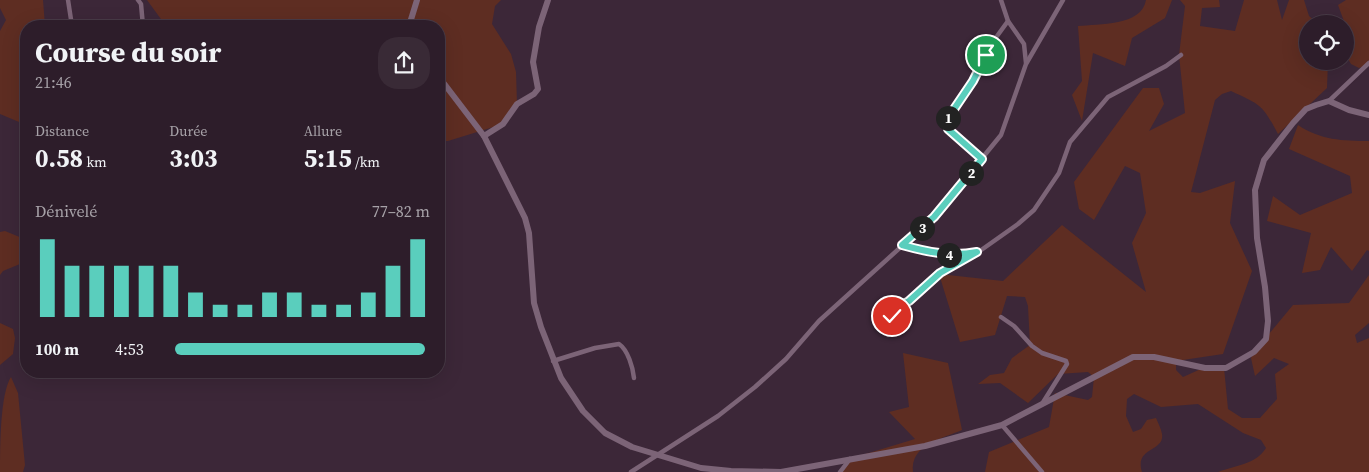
<!DOCTYPE html>
<html lang="fr">
<head>
<meta charset="utf-8">
<style>
	body { margin:0; font-family:"Source Serif 4",serif; background:#392a36; color:#f1f3f6; height:100vh; display:flex; flex-direction:column; font-size:19px; white-space:nowrap }
	* { box-sizing:border-box; margin:0 }
	p { font-size:16px; color:#a7a2a8 }
	.icon { flex:none; width:28px; height:28px; fill:none; stroke:currentColor; stroke-width:2; stroke-linecap:round; stroke-linejoin:round }
	.map { position:relative; flex:1; overflow:hidden }
	.sheet { position:absolute; left:20px; top:20px; width:425px; height:358px; display:flex; flex-direction:column; background:#2d1d2a; border-radius:20px; box-shadow:0 5px 20px #0002,0 0 0 1px #483b47 }
	.sheet>* { flex:none }
	.tools { position:absolute; left:1299px; top:15px; display:grid; gap:10px }
	.tools a { display:grid; place-items:center; width:55px; height:55px; border-radius:50%; background:#2d1d2a; box-shadow:0 5px 20px #0002,0 0 0 1px #483b47; font-size:25px }
	.pin { position:absolute; display:grid; place-items:center; width:42px; height:42px; color:#fff; margin:-21px; border:2px solid #fff; border-radius:50%; box-shadow:0 1px 5px #0007 }
	.km { position:absolute; width:25px; height:25px; margin:-12px; border-radius:50%; background:#222; color:#fff; font-size:14px; line-height:25px; text-align:center }
	.round { display:grid; place-items:center; flex:none; width:52px; height:52px; border-radius:20px; background:#392a36 }
	.headline { display:flex; align-items:center; justify-content:space-between; height:85px; padding:0 15px }
	h1 { font-size:28px; font-weight:700; line-height:38px }
	.metrics { display:grid; grid-template-columns:repeat(3,1fr); gap:8px; height:85px; padding:5px 15px }
	.metrics div { display:grid; align-content:center }
	.metrics b { font-size:25px; font-weight:700 }
	.metrics small { font-size:14px; font-weight:400 }
	.metrics p { font-size:14px }
	.chart { height:140px; padding:10px 15px }
	.chart p { display:flex; justify-content:space-between }
	.chart svg { width:100%; height:90px; margin-top:5px; stroke:#5acebd; stroke-width:6 }
	ul { padding:0 15px; list-style:none; font-size:16px }
	li { display:grid; grid-template-columns:80px 60px 1fr; align-items:center; height:38px }
	li i { height:12px; border-radius:6px; background:#5acebd }
	.map>svg:first-child { display:block }
</style>
</head>
<body>
<div class="map">
<svg width="1369" height="472" viewBox="0 0 1369 472">
	<rect width="100%" height="100%" fill="#3c2738"/>
	<!-- green -->
	<g fill="#5e2d22">
		<path d="M0,0H43L45,26H26V138L19,122L0,114V31L6,20L0,8Z"/>
		<path d="M147,0H501L495,6L492,24L511,54L516,72L517,104L503,124L448,141H439V26H166Z"/>
		<path d="M1146,0H1172L1165,18L1132,38L1125,66L1093,53L1082,121L1072,95L1082,81L1078,26C1098,24 1142,26 1146,0Z"/>
		<path d="M1180,0H1219L1220,7L1202,8L1200,26L1235,31L1244,0H1277L1282,20L1289,0H1304L1309,16L1318,24H1308V61H1328L1327,88L1278,134C1262,104 1261,105 1231,91L1222,94L1215,100L1191,192L1200,193L1235,181L1230,223L1252,271L1223,354L1176,361V370L1183,377L1203,368H1224L1228,409L1242,418H1260L1277,399L1275,374L1289,364L1274,358L1255,376L1251,358L1254,352L1293,305L1349,303L1369,275V323L1355,335L1357,343L1369,338V472H1218C1236,465 1255,465 1266,448L1261,440L1243,433L1198,404L1161,407L1134,394L1127,399L1126,416L1133,432L1141,429L1147,420L1156,418C1158,423 1161,428 1162,434C1165,452 1134,447 1142,472H985L989,452L1049,427L1055,393L1088,400L1092,397L1094,377L1088,372L1058,374L1028,403L1000,383L978,384L990,375L1004,373L1012,358L1030,345L1028,306L1025,297L1007,296L995,335L960,342L939,274L1003,281L1062,225L1146,292L1132,243L1146,213L1140,173L1125,166L1094,220L1079,209L1074,182L1143,88H1159L1164,104L1149,131L1185,113L1179,55L1185,6Z"/>
		<path d="M1346,0H1369V59L1368,65L1359,68L1351,64L1347,57L1345,24L1338,5Z"/>
		<path d="M1298,125C1320,140 1343,141 1369,141V251L1367,250L1352,271L1331,247L1320,270L1302,273L1311,233L1267,221L1273,196L1300,215L1352,193L1350,176L1289,149Z"/>
		<path d="M5,231L22,238L26,236V254L20,264L3,271L0,275V232Z"/>
		<path d="M0,323L13,329L15,338L13,354L0,365Z"/>
		<path d="M903,353L948,363L962,430C941,439 910,445 913,472H839L849,459L915,439L889,412L909,407Z"/>
		<path d="M11,377L18,393L25,465L23,472H0C0,447 0,394 11,377Z"/>
	</g>
	<g fill="none" stroke-linecap="round" stroke-linejoin="round">
		<!-- street -->
		<g stroke="#7c6477" stroke-width="4.5">
			<path d="M68,0L72,26"/>
			<path d="M138,0L141,4L143,26"/>
			<path d="M1001,0L1008,21L1024,44L1026,63"/>
			<path d="M1329,101L1369,63"/>
			<path d="M982,159L948,129V119L973,81L992,43L1008,21"/>
			<path d="M902,245L944,255L974,253"/>
			<path d="M1001,317L1014,326L1032,346L1042,353L1066,361L1067,364L1042,404"/>
			<path d="M888,335V324L897,308L909,301L947,269L977,253L1018,224L1034,210L1059,173L1070,142L1108,97L1166,66L1181,55"/>
			<path d="M553,361L595,348L619,344C628,350 633,368 634,378"/>
			<path d="M1002,425L1042,472"/>
			<path d="M631,472L718,416L755,387L786,359L819,321L934,217L1001,135L1026,64L1063,0"/>
			<path d="M840,472L850,459"/>
		</g>
		<!-- secondary -->
		<g stroke="#7c6477" stroke-width="6">
			<path d="M409,26L417,0"/>
			<path d="M439,77L484,136L525,218L529,233L534,303L541,327L561,378L583,411L605,433L632,447L701,468L731,471L781,472L925,446L1002,425L1133,357H1154L1205,368H1226L1254,352L1266,339L1268,321L1265,287L1257,238L1255,190L1264,160L1293,123L1306,109L1316,105L1329,101L1349,110L1369,115"/>
			<path d="M484,136L503,124L517,104L534,94L538,89L533,62L539,27L548,0"/>
		</g>
	</g>
	<g fill="none" stroke-linecap="round" stroke-linejoin="round">
		<defs>
			<path id="route" d="M892,316L897,308L909,301L940,273L977,252C951,257 927,252 902,245L934,217L982,159L948,129V118L973,81L986,55"/>
		</defs>
		<!-- route casing -->
		<use href="#route" stroke="#fff" stroke-width="10"/>
		<!-- route -->
		<use href="#route" stroke="#5acebd" stroke-width="6"/>
	</g>
</svg>
<div class="tools">
<a><svg class="icon" aria-label="locate" viewBox="0 0 24 24"><circle cx="12" cy="12" r="6"/><path d="M12 2v4M12 18v4M2 12h4M18 12h4"/></svg></a>
</div>
<div class="pin" style="left:986px;top:55px;background:#1e9e55"><svg class="icon" aria-label="arrive" viewBox="0 0 24 24"><path d="M6 21V4h12l-3 4 3 4H6"/></svg></div>
<div class="pin" style="left:892px;top:316px;background:#d93025"><svg class="icon" aria-label="check" viewBox="0 0 24 24"><path d="M5 12l5 5 9-10"/></svg></div>
<b class="km" style="left:948px;top:118px">1</b>
<b class="km" style="left:971px;top:173px">2</b>
<b class="km" style="left:922px;top:228px">3</b>
<b class="km" style="left:949px;top:255px">4</b>
<section class="sheet">
<div class="headline"><div><h1>Course du soir</h1><p>21:46</p></div><a class="round"><svg class="icon" aria-label="share" viewBox="0 0 24 24"><path d="M12 15V3M7 8l5-5 5 5M5 13v7h14v-7"/></svg></a></div>
<div class="metrics">
<div><p>Distance</p><b>0.58<small> km</small></b></div>
<div><p>Durée</p><b>3:03</b></div>
<div><p>Allure</p><b>5:15<small> /km</small></b></div>
</div>
<div class="chart"><p><span>Dénivelé</span>77–82 m</p>
<svg viewBox="0 0 160 44" preserveAspectRatio="none"><path d="M5 44V6M15 44V19M25 44V19M35 44V19M45 44V19M55 44V19M65 44V32M75 44V38M85 44V38M95 44V32M105 44V32M115 44V38M125 44V38M135 44V32M145 44V19M155 44V6"/></svg>
</div>
<ul>
<li><b>100 m</b>4:53<i style="width:98%"></i></li>
</ul>
</section>
</div>
</body>
</html>
